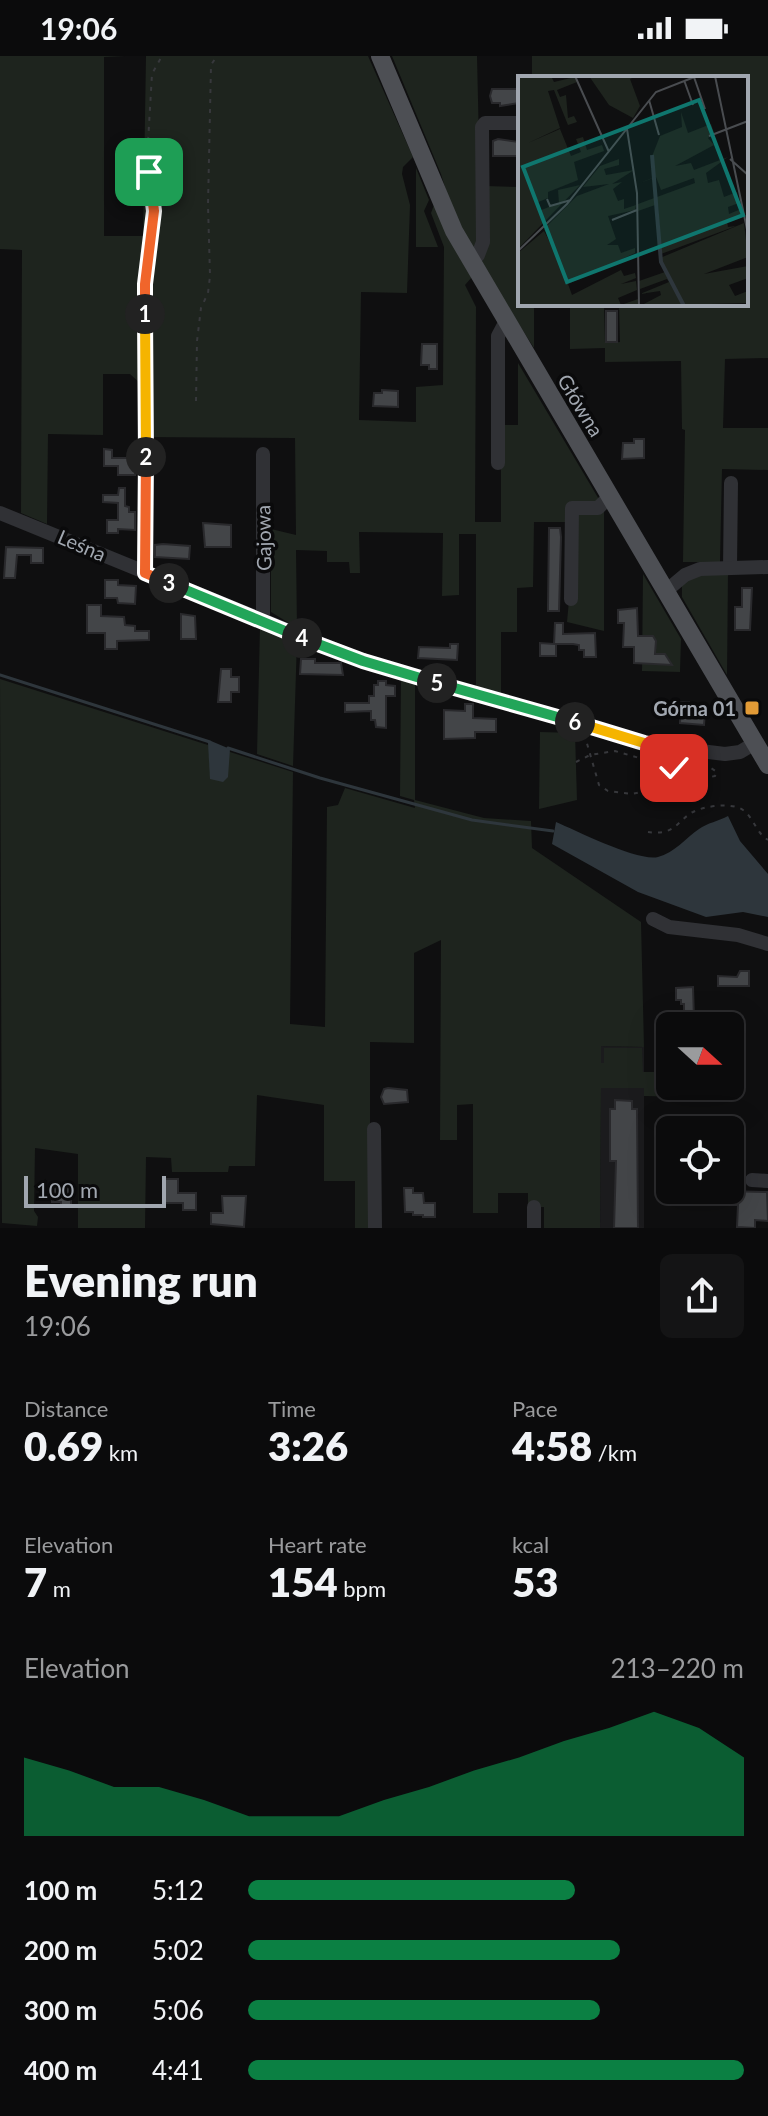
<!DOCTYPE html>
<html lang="en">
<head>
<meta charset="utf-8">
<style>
	body { margin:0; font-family:Lato,sans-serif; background:#141415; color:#f1f3f6; height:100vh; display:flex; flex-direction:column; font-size:30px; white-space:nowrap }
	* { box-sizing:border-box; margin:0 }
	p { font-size:26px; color:#9a9b9d }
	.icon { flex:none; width:44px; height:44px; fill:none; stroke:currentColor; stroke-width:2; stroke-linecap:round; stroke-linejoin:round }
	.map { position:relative; height:1172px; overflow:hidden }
	.details { display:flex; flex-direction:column; background:#0b0b0c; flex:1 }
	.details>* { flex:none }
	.needle { width:52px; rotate:111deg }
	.fabs { position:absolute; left:656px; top:956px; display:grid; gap:16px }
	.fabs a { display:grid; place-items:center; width:88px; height:88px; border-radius:12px; background:#0b0b0c; box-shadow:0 8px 32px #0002,0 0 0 2px #2b2b2d; font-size:40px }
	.scale { position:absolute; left:24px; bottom:20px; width:142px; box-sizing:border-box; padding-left:8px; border:4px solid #a1a7b0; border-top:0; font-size:22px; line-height:28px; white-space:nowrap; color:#a1a7b0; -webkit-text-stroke:6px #0a0a0b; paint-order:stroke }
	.pin { position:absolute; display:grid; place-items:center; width:68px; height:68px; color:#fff; margin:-34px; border-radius:16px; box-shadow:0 4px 12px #0006 }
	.km { position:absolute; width:40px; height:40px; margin:-20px; border-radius:50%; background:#222; color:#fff; font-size:22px; line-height:40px; text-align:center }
	.round { display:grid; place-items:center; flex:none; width:84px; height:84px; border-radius:12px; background:#141415 }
	.overview { display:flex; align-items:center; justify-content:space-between; height:136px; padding:0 24px }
	h1 { font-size:44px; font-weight:800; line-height:60px }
	.metrics { display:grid; grid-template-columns:repeat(3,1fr); gap:12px; height:136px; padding:8px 24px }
	.metrics div { display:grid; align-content:center }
	.metrics b { font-size:40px; font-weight:800 }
	.metrics small { font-size:22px; font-weight:400 }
	.metrics p { font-size:22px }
	.chart { height:224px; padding:16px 24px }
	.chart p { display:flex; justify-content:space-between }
	.chart svg { width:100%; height:144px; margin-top:8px; fill:#0b8043; opacity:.7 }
	ul { padding:0 24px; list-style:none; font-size:26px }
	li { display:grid; grid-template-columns:128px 96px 1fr; align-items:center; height:60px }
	li i { height:20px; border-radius:10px; background:#0b8043 }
	.status { display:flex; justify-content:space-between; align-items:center; height:56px; padding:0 40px; background:#0b0b0c; direction:ltr }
	.status svg { height:22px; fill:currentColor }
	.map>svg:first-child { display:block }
</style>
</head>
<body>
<div class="status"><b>19:06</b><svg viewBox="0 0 49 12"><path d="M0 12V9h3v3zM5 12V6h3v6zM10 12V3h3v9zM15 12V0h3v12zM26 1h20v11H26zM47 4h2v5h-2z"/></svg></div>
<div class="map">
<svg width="768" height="1172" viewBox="0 0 768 1172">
	<rect width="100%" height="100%" fill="#0f0f10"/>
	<!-- built -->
	<path fill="#1b1b1d" d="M601,990L644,991V1172H600Z"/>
	<!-- green -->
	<g fill="#1e241e">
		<path d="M0,0H125L104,1V180H143L146,0H368L413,101L403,111L402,118L410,149L407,237L361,236L359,364L416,366V331L443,329L444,191L431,157L434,149L472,221L465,229L476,251L475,466H501V369H518V307L600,445L568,466H534L533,531L517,532V576H501V639L476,631V478H459V539L442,540L443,477L359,476L360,517H350L349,506H327V495L296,494L297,572L271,556V473L296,479L295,382L142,381V329L130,318H103V379L48,378L47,468L21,457L22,194L0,193Z"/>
		<path d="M392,0H477L481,174L475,196L453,157L441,118Z"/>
		<path d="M532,0H768V302L725,303L723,372H768V414L722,413L720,506H683L685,374L682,373L681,305L605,306V292L570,293V248H604L605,287L620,286L619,248H746V22H532Z"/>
		<path d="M416,112L429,144L424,155L438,191H416Z"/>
		<path d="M485,130L520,131V248H534V292L481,209L484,200Z"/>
		<path d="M604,453V575L567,566L577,459Z"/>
		<path d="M728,517L727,619L682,541V524L701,519Z"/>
		<path d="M643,518L681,583L680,616L642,615Z"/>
		<path d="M260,570L297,584L293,710L257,698Z"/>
		<path d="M401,621L415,625V744L484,762L531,765L532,792L641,866L644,991L601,990V1007H604V992H642L643,1016H670V1030H730V1017H737V1042L644,1040V1032H601L600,1172H544V1151H528V1137H498V1157H473V1048L457,1049V1084H440L441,884L414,897V987L370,986V1172H355V1125H324V1049L257,1039L255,1110H229L228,1116H172L171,1102L146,1101L145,1172H78V1098L35,1092L34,1155L38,1161L37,1170L2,1167L0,623L293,716L290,968L325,971L327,751L338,749L345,732L415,752L414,744L400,740Z"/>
		<path d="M540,676L575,677L577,744L539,753Z"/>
	</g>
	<!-- water -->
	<g fill="#2e363c">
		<path d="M211,685L230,693L228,721L223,726L210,723L208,687Z"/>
		<path d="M728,760L740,785L768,818V861L743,856L706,861L638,836L552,788L556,766C577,775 639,806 658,801C674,797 686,782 699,773C707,767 719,765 728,760Z"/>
	</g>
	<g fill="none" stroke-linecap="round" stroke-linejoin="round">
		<!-- stream -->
		<g stroke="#2e363c" stroke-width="3">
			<path d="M0,619L210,686"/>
			<path d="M228,692L320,722L472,764L553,775"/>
		</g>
	</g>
	<!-- building -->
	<g fill="#434548" stroke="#29292c" stroke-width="2">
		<path d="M492,33H519V47L500,50V47H492L490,40Z"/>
		<path d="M498,83L519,86V100H493V85Z"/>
		<rect x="606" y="255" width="11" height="31"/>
		<path d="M422,288H437V313H429V309H421Z"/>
		<path d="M382,334L398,335V351L373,350L374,337H382Z"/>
		<path d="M634,383H644V402L622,403L623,387H634Z"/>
		<path d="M104,393L112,394V402H135V419H118V410H104Z"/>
		<path d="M119,432H125V450L129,451V456H135V474L118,473V477H107V464H118V447L103,446V439H118Z"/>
		<path d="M203,467L231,469V491H205Z"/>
		<path d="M549,472H560L561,481L559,555H548V549Z"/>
		<path d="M163,488L190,490L189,503L155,501V489Z"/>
		<path d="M6,491L43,492V507H31V499H17L15,522H4Z"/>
		<path d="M105,524H118V529L136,530L135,548L118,547L117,542H105Z"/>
		<path d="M742,532H752L750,574H735V551H742Z"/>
		<path d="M87,549H101V560L124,561L125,569L135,570V575H149V584L117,585V593H105V577H87Z"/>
		<path d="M637,552L638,580H653L656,585L655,598H665L672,609L634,607V591H623L624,567H618V554Z"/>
		<path d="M181,558L195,560L196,583H181Z"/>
		<path d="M555,567H563V578L595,577L596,601H584V594H579V589L573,588H556V600H540V587L554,588Z"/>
		<path d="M450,588H458L457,604L418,602L419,591L450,592Z"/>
		<path d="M301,603H315V607H341L343,619L300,618Z"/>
		<path d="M221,613H231V621H239V636H231V646H218Z"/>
		<path d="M378,625H386V629L395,630V640H386V672L376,671L375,664H371V655L345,656V647H369V640H374V629H378Z"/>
		<path d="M681,646H689V655L705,656L704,669L680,667Z"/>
		<path d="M465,648H473V662L496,663V676H475V682L444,683V654L465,655Z"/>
		<path d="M740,915H749V930H718V920L737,921Z"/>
		<path d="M693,931L694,963H684V948H681V944H676V932Z"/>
		<path d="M388,1032L407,1034L408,1046L384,1048L381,1041L384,1033Z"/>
		<path d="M615,1044L632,1045V1053H637L638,1172H614L616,1105H610V1053H615Z"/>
		<path d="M165,1123H178V1137H196V1154H183V1147H165Z"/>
		<path d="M71,1129V1150H61V1146H52V1130Z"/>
		<path d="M404,1132H413V1137H423L424,1147H435V1161H423V1159H413V1156H405Z"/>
		<path d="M724,1135L767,1136L768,1165L755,1164V1172L737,1171L738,1149H724Z"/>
		<path d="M222,1140H246L244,1171L211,1168V1157H223Z"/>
	</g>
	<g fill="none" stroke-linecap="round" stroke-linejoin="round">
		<!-- path -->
		<g stroke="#37383c" stroke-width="2" stroke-dasharray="4 6" stroke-linecap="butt">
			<path d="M196,345L197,285L201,252L208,237L210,220L208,149L211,9L217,0"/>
			<path d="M146,374L145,228L154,155L148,86L152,18L162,0"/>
			<path d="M675,705V726"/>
			<path d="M576,706L590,699L615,695L674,712H711L717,716L715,720L632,738L608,735L599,729L586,684"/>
			<path d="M648,776C654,777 661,777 667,775C678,771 683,761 693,756C704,750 732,746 743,754C754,762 756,777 768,784"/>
		</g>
		<!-- minor -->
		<g stroke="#303135" stroke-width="14">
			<path d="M472,207L478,199L483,186L482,71L485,67H520"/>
			<path d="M263,398V565"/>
			<path d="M498,407V280L506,265"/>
			<path d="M0,457L363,605L651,689L725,698L740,696L755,687"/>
			<path d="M730,512L731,427"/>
			<path d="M145,517L146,387"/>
			<path d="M666,535L685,519L700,513L768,511"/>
			<path d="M571,543L572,452H598L610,440"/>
			<path d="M653,863L669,871L738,879L768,888"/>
			<path d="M374,1073L375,1172"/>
			<path d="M752,1124L768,1125"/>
			<path d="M534,1151V1172"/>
		</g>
		<!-- major -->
		<path stroke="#4d4f54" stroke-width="18" d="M380,0L454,175L768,709"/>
	</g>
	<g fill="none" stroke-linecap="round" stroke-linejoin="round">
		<defs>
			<path id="split-1" d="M145,258V228L154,155L149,116"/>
			<path id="split-2" d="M145,258L146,401"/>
			<path id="split-3" d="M146,401L145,517L169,527"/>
			<path id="split-4" d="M169,527L302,582"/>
			<path id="split-5" d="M302,582L363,605L437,627"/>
			<path id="split-6" d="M437,627L575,666"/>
			<path id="split-7" d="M575,666L644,687L676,693L674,712"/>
		</defs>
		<!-- split-1 casing -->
		<use href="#split-1" stroke="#fff" stroke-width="16"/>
		<!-- split-2 casing -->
		<use href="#split-2" stroke="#fff" stroke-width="16"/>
		<!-- split-3 casing -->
		<use href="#split-3" stroke="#fff" stroke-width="16"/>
		<!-- split-4 casing -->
		<use href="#split-4" stroke="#fff" stroke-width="16"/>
		<!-- split-5 casing -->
		<use href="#split-5" stroke="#fff" stroke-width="16"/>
		<!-- split-6 casing -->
		<use href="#split-6" stroke="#fff" stroke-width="16"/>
		<!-- split-7 casing -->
		<use href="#split-7" stroke="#fff" stroke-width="16"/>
		<!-- split-1 -->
		<use href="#split-1" stroke="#f0652b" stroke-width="10"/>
		<!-- split-2 -->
		<use href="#split-2" stroke="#f5b400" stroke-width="10"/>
		<!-- split-3 -->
		<use href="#split-3" stroke="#f0652b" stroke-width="10"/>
		<!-- split-4 -->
		<use href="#split-4" stroke="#22a559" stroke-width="10"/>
		<!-- split-5 -->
		<use href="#split-5" stroke="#22a559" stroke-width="10"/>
		<!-- split-6 -->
		<use href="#split-6" stroke="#22a559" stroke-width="10"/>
		<!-- split-7 -->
		<use href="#split-7" stroke="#f5b400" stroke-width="10"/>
	</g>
	<!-- markers -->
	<rect fill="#e29b36" stroke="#0a0a0b" stroke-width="3" x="744" y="644" width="16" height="16" rx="4"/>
	<g text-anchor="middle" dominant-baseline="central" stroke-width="7" stroke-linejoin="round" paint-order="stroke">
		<!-- street labels -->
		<g font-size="20" fill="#a1a7b0" stroke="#0a0a0b">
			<text transform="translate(581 349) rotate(59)">Główna</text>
			<text transform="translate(263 482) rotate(-91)">Gajowa</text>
			<text transform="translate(82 489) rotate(23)">Leśna</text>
		</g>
		<!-- poi labels -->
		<g font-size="20" font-weight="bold" fill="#a1a7b0" stroke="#0a0a0b" text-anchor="end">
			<text x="736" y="652">Górna 01</text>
		</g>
	</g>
	<!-- overview -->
	<g transform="translate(518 20)">
		<rect width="230" height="230" fill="#0f0f10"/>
		<path d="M0,0H33L36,6L57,1L59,6L39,14L42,21L48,19L50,42L56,40L59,46L50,49L36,14L30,15L42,52L10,67L42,53L53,80L63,76L58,63L65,61L69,74L84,69L86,75L56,86L60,104L30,116V122L18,127L21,135L41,127L40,114L62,109L0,173ZM71,0H118L112,3L122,30L115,42L91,29ZM163,36L170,57L193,48L196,57L190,62L196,69L157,90L173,87L176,94L210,81L188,97L190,107L201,104L206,121L219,116L221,127L210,131L211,138L223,133L224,139L209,145L210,151L218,150L143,178L140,128L120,135V128L177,107L176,102L143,114L138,101L119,108L137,101L133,83L142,60L164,51ZM101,83V89L86,93L88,99L116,94L94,108L104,106L95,113L100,125L106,123V133L118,129L117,134L90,140L98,163L89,169H100L103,177L117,172V177L50,208L54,219L103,194L106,200L117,197L118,202L103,208L118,205L119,214L100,222L103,229L120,223V230H0V177L26,155L36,174L26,153L59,120L91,108L65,111L82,90ZM226,147L230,181L186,198L230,190V202L211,209L217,220L230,215V227L122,230L143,219L142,215L122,218L151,206L149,203L122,213L121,205L147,196L142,182Z" fill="#1e241e"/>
		<path fill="none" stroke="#2e363c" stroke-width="4" d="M134,79L143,186L166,230"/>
		<path fill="none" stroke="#494c50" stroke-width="2" d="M57,0L91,76M197,0L230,158M176,1L187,33M166,4L175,29M131,24L141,59M109,53L119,117L121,230M191,60L230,45M212,83L230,99M29,123L32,130L53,124M94,144L119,134M0,175L49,128L138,16L179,0"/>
		<path fill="#0f766e" fill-opacity="0.15" stroke="#0f766e" stroke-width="4" d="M181,24L225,139L49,206L5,91Z"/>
		<rect width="230" height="230" fill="none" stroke="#a1a7b0" stroke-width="4"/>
	</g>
</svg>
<div class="fabs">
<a><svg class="needle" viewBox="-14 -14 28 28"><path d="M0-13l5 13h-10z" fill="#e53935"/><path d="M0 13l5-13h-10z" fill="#9a9b9d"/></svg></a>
<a><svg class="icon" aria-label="locate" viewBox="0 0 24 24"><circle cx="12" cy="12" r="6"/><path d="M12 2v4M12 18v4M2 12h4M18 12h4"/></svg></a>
</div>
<div class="scale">100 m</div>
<div class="pin" style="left:149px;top:116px;background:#1e9e55"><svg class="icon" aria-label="arrive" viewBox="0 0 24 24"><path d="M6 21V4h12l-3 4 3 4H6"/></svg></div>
<div class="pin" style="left:674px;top:712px;background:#d93025"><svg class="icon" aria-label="check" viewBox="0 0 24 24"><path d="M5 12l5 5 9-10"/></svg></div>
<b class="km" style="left:145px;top:258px">1</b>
<b class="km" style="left:146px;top:401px">2</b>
<b class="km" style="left:169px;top:527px">3</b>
<b class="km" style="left:302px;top:582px">4</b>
<b class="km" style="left:437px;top:627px">5</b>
<b class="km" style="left:575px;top:666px">6</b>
</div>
<section class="details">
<div class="overview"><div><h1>Evening run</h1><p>19:06</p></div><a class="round"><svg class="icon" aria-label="share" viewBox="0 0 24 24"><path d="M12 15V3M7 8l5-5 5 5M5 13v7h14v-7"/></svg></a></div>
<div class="metrics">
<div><p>Distance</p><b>0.69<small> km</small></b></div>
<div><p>Time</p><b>3:26</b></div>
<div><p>Pace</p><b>4:58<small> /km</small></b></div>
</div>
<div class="metrics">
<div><p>Elevation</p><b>7<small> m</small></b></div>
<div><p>Heart rate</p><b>154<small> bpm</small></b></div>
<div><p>kcal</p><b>53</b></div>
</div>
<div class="chart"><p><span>Elevation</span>213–220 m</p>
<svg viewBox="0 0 160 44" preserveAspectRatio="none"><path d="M0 44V20L10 24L20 29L30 29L40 33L50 38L60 38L70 38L80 33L90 29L100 24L110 20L120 15L130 11L140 6L150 11L160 20V44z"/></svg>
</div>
<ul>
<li><b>100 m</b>5:12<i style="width:66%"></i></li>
<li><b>200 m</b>5:02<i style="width:75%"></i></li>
<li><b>300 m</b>5:06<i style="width:71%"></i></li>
<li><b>400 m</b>4:41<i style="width:100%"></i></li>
</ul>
</section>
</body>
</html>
